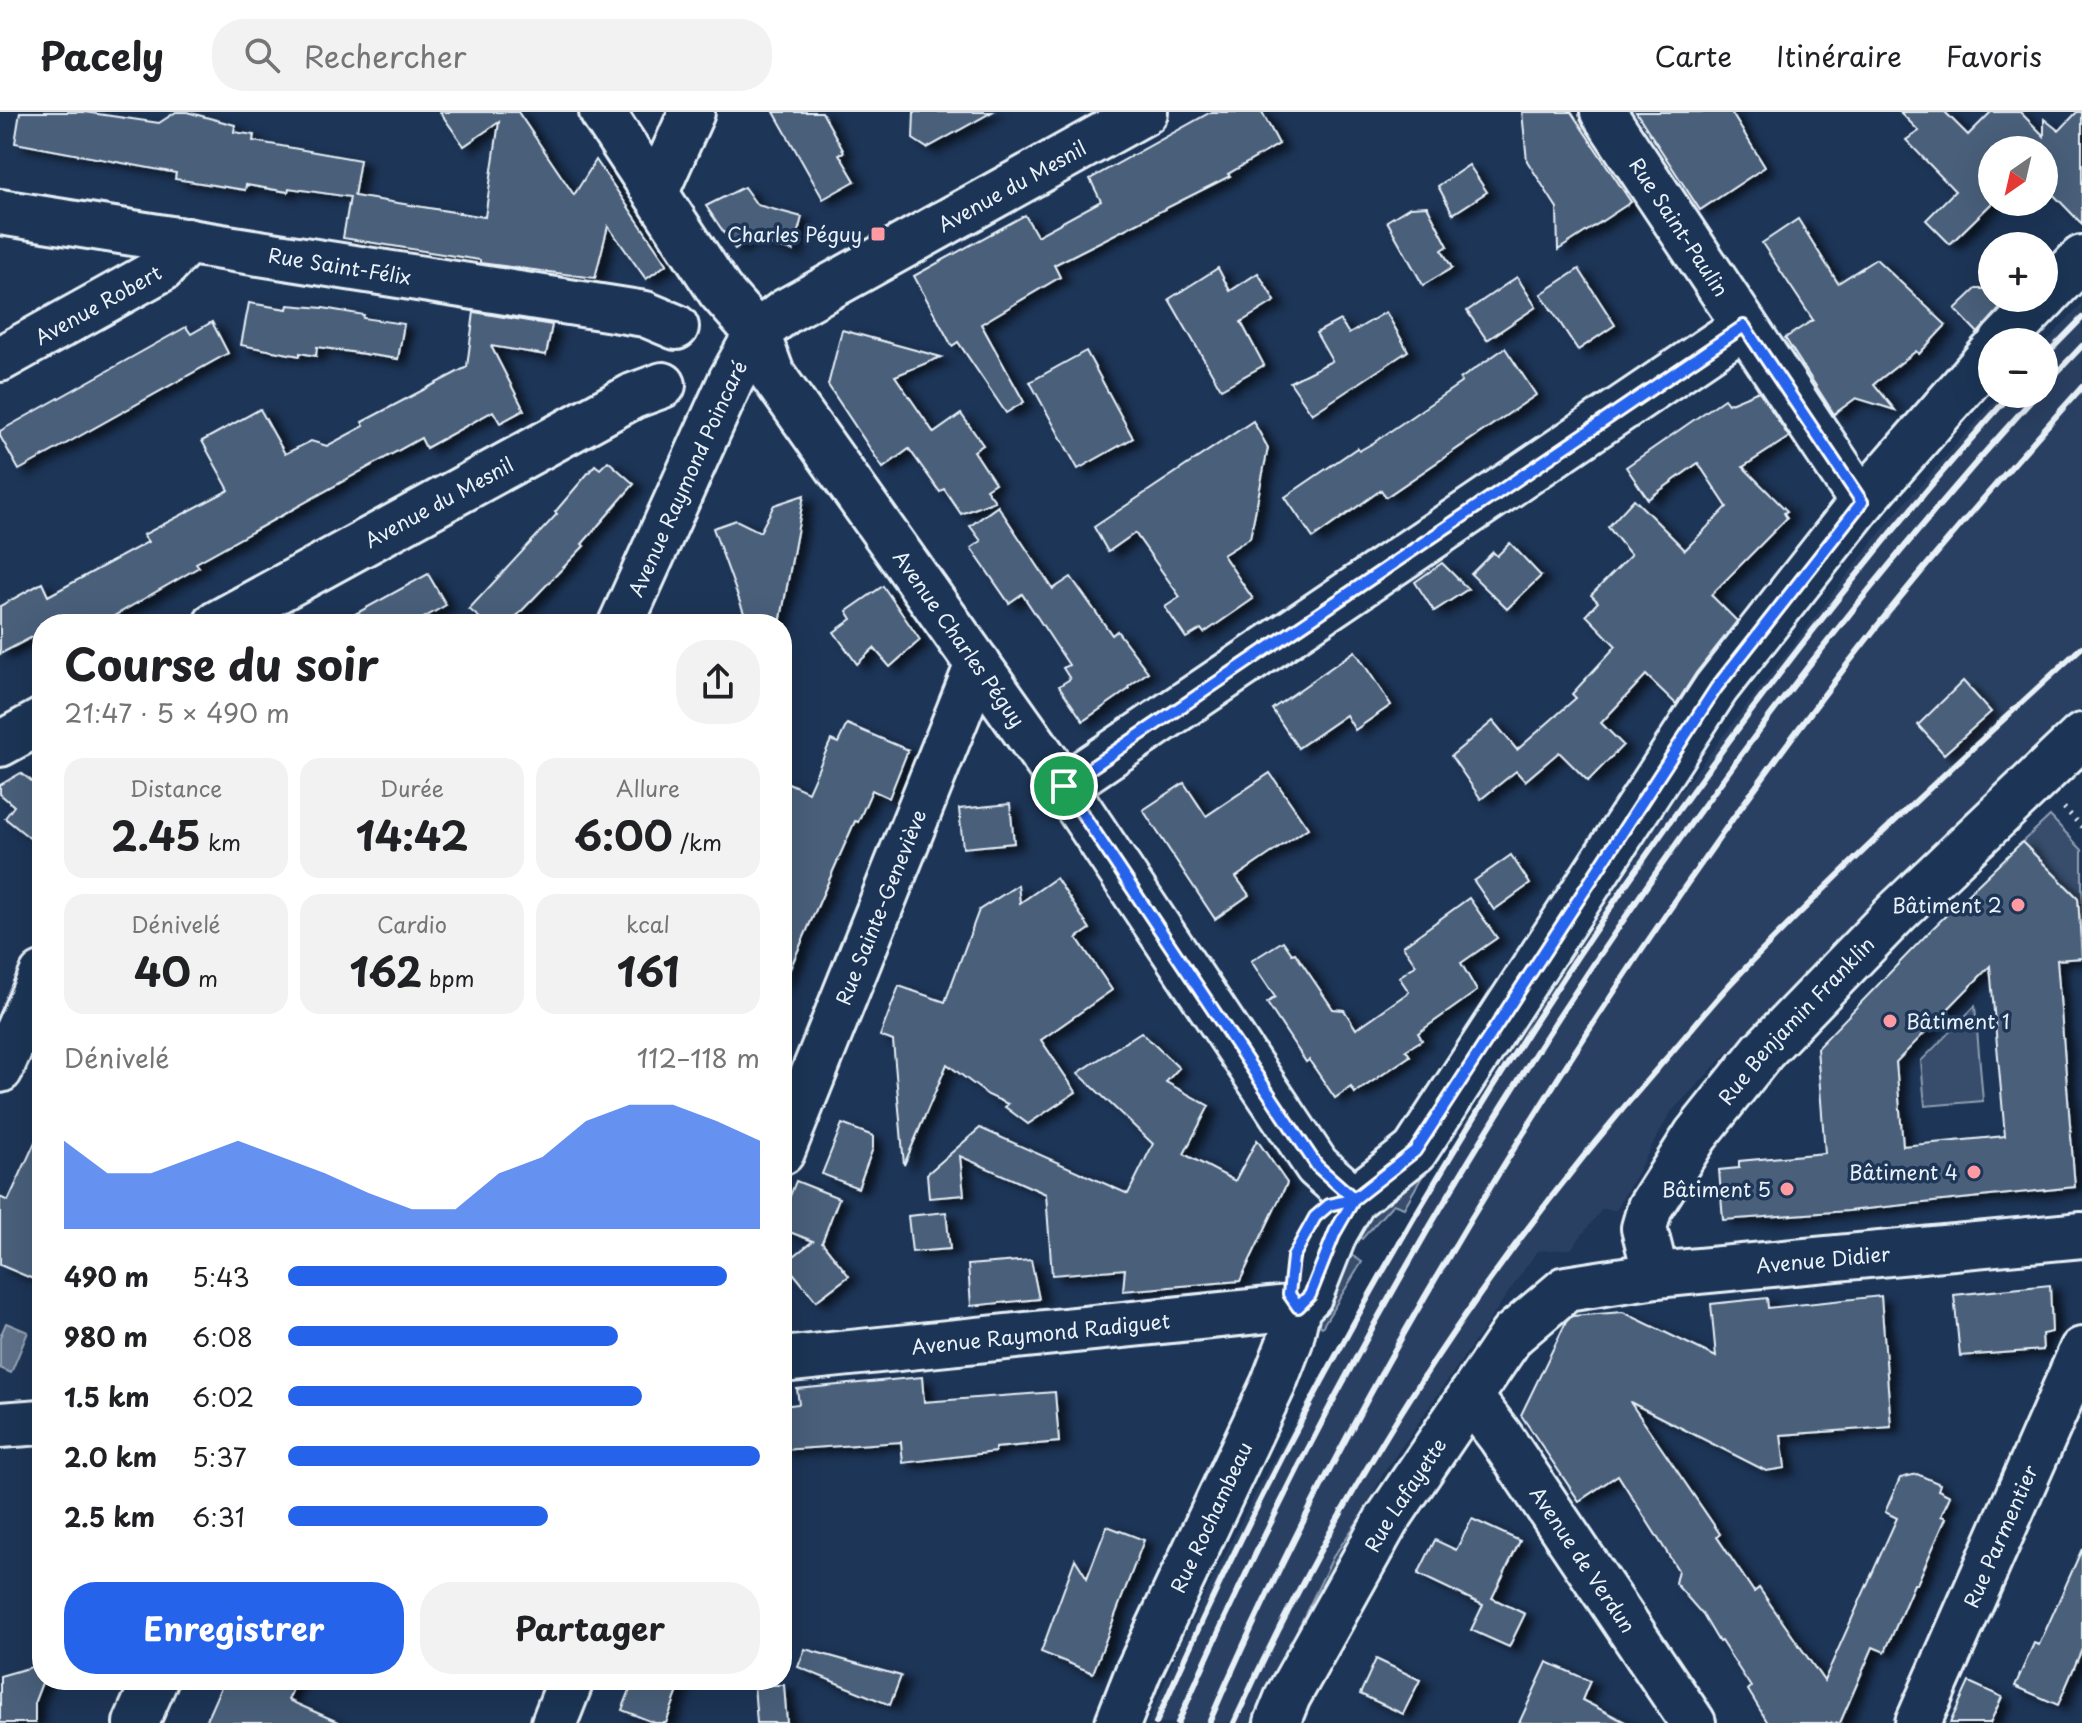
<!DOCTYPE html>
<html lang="fr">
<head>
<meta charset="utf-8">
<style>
	body { margin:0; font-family:"Playpen Sans",sans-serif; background:#f2f2f2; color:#202124; height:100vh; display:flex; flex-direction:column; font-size:30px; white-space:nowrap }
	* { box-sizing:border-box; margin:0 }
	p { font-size:26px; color:#757577 }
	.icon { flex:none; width:44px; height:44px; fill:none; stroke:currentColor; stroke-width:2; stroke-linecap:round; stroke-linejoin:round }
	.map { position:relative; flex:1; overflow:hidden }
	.details { position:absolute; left:32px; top:502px; width:760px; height:1076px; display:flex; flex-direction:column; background:#fff; border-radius:32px; box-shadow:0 8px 32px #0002 }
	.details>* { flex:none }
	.needle { width:52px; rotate:214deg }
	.tools { position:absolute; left:1978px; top:24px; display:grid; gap:16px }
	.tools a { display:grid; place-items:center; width:80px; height:80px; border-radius:50%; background:#fff; box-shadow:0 8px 32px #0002; font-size:40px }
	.pin { position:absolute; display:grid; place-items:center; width:68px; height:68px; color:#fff; margin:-34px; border:4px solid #fff; border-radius:50%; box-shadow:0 2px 8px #0007 }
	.round { display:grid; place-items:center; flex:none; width:84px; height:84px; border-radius:32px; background:#f2f2f2 }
	.head { display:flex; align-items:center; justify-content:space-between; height:136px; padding:0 32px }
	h1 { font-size:44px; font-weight:700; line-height:60px }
	.figures { display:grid; grid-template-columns:repeat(3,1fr); gap:12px; height:136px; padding:8px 32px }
	.figures div { display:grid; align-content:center; border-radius:20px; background:#f2f2f2; text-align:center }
	.figures b { font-size:40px; font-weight:700 }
	.figures small { font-size:22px; font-weight:400 }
	.figures p { font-size:22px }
	.chart { height:224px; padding:16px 32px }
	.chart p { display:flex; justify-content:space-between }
	.chart svg { width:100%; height:144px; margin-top:8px; fill:#2563eb; opacity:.7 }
	.cta { display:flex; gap:16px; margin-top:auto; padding:16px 32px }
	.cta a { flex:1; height:92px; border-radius:32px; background:#2563eb; color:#fff; font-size:32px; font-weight:700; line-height:92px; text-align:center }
	.cta a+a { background:#f2f2f2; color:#202124 }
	ul { padding:0 32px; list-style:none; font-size:26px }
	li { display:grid; grid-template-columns:128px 96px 1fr; align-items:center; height:60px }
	li i { height:20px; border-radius:10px; background:#2563eb }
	header { display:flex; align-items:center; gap:48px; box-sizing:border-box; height:112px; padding:0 40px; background:#fff; border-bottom:2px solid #e0e0e0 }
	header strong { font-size:38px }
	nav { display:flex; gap:44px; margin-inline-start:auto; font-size:28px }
	.search { width:560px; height:72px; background:#f2f2f2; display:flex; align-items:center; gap:20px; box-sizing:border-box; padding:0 28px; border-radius:32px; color:#757577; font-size:30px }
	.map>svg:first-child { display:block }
</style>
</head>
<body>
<header>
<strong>Pacely</strong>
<div class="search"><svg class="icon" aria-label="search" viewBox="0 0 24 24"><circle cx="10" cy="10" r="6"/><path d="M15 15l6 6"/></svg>Rechercher</div>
<nav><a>Carte</a><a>Itinéraire</a><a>Favoris</a></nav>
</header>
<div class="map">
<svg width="2082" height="1611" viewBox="0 0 2082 1611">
	<defs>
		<filter id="shadow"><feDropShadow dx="9" dy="5" stdDeviation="4" flood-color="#0009"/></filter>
	</defs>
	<rect width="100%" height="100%" fill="#1d3557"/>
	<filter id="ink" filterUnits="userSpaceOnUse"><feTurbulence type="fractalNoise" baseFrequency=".0125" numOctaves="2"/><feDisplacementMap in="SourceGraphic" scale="16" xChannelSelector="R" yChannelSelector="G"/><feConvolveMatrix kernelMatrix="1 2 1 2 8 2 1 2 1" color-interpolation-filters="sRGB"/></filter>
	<g filter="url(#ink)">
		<!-- built -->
		<path fill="#2a4162" d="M2082,191V595L1884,778L1671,1000L1616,1098L1602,1097L1571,1137L1537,1139L1384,1360L1273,1580L1261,1611H1148L1179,1535L1258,1376L1437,1058L1636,737L1890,408L2001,282H2044V233Z"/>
		<!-- green -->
		<g fill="#374d6c" stroke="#909fb2" stroke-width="2">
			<path d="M2050,704L2082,738V836L2078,786L2022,730Z"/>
			<path d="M1975,894L1983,989L1925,994L1921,949Z"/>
			<path d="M1416,1060L1423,1063L1404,1096L1393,1092L1362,1127L1351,1119Z"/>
			<path d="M1339,1135L1362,1150L1322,1215L1315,1211Z"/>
			<path d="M1364,1400L1273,1580L1261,1611H1252L1333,1445Z"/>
		</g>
		<!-- water -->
		<path fill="#5d7089" stroke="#95a4b5" stroke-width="2" d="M6,1211L28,1220L11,1261L0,1256V1225Z"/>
		<!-- building -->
		<g fill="#495e7a" stroke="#e8f1f8" stroke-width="2" fill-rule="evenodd" filter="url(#shadow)">
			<path d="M20,0H84L159,11L176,0H187L235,13L234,20L254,23L253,29L360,48L354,84L485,105L499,10L464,34L440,0H518L574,83L596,48L667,152L646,167L608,114L595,166L480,151V148L343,126L350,85L289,76L288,80L246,73L245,78L175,67L176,61L15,31Z"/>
			<path d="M774,0H822L844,40L839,42L855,69L823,87Z"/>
			<path d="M914,0H992L927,36L913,27Z"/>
			<path d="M1211,0H1262L1279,32L1228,62L1230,64L1054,153L1060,165L981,212L1024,290L1006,301L958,230L952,234L914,164L1025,103L1037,124L1101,89L1090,67Z"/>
			<path d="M1522,0H1571L1631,90L1558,138L1557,96L1527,49Z"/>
			<path d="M1636,0H1731L1765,55L1700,98Z"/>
			<path d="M1900,0H1945L1968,23L1991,0H2020L2044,24V7L2059,19L2077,0H2082V112L2044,73V38H1992L1993,90L1950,132L1926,108L1955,79L1906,28L1919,19Z"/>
			<path d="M1469,53L1487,80L1453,102L1438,74Z"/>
			<path d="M744,75L757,93L802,105L793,139L748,127L735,137L706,94Z"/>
			<path d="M1427,94L1448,134L1442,138L1452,156L1423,173L1387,109L1410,95Z"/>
			<path d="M1798,107L1838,171L1876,147L1946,213L1919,242L1916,239L1874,272L1895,298L1856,286L1834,302L1785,226L1813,208L1762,131Z"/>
			<path d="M1218,156L1230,179L1258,161L1275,189L1241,210L1264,253L1221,277L1169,187Z"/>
			<path d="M1579,157L1615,213L1578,238L1541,182Z"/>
			<path d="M1517,165L1536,195L1487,228L1467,199Z"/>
			<path d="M1976,177H1987L1992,186H1996L2003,193L1978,221L1955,197Z"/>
			<path d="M249,191L287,197L288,193L323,196L364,203L363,206L404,212L398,247L317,235L316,244L300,241V244L241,233Z"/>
			<path d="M474,200L552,213L546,243L491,234L524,298L500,311L493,299L426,336L421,326L196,451L199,455L100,512H42V520L0,542V494L42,471L48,484L148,430L143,423L229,378L202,329L260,297L285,342L311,329L327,334L364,314L362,310L467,255Z"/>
			<path d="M1386,200L1408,239L1312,302L1290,270L1332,249L1316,221L1340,208L1349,222Z"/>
			<path d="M212,210L228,241L19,358L0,324V319L186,215L191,222Z"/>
			<path d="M842,218L941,245L895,264L934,321L961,302L983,333L974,339L995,371L986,377L995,389L961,402L944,377L940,380L909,337L883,356L828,273Z"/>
			<path d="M1505,236L1536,283L1386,385L1381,378L1313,426L1285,385L1357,336L1359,339L1373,331L1462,270L1460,267Z"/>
			<path d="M1086,239L1133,326L1078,357L1030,270Z"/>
			<path d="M1759,279L1789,325L1743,355L1787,399L1784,401L1787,406L1711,483L1737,509L1696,561L1676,592L1646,563L1601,611L1623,633L1588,669L1559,640L1525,669L1516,659L1481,687L1451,644L1493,609L1517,638L1576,586L1572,582L1616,534L1586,503L1598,490L1591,483L1631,443L1608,415L1634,387L1685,438L1727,395L1698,351L1648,387L1626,355L1724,287L1728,292Z"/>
			<path d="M1253,309L1268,336L1250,426L1223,443L1253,487L1204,521L1201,517L1186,526L1165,495L1180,485L1135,421L1108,440L1094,415Z"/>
			<path d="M608,349L634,372L582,432L584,434L509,512H487L469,497L557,402L555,400L595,353L600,357Z"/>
			<path d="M804,383L780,512H748L713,416L736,408L760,420L774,393Z"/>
			<path d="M998,394L1053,477L1071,465L1112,523L1117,519L1148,560L1128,575L1129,577L1083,609L1059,574L1070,567L1063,556L1069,553L1022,482L1009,491L971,436L981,429L970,414Z"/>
			<path d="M1510,431L1541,464L1507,497L1471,462L1493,440L1497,444Z"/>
			<path d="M1442,451L1468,477L1434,499L1415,470Z"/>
			<path d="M428,462L446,493L413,512H337Z"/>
			<path d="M883,474L920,528L890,555L874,536L857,552L834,520L852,507L847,499Z"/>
			<path d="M1355,539L1391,593L1355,618L1346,603L1298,636L1272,597Z"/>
			<path d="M1963,569L1991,600L1944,642L1918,613Z"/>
			<path d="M847,612L908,638L889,686L872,678L858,710L855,709L782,875V668L808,680L831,628L838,631Z"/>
			<path d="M42,659V736L5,706L14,694L0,682V673L21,661L33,670Z"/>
			<path d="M1270,661L1308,716L1236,765L1249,783L1215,807L1143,698L1184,671L1206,704Z"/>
			<path d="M1010,692L1014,731L963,736L959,697Z"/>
			<path d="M2022,730L2078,786L2082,846L2057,848L2075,1075L1848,1099L1723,1108L1719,1058L1739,1056V1049L1825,1041L1817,936L1933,816ZM1990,854L2005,1024L1903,1034L1896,950Z"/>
			<path d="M1511,743L1530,772L1494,798L1474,769Z"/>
			<path d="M1056,766L1090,817L1077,826L1112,878L1041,928L1076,980L1028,1012L1005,995L1008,992L988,983L947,952L904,1053L893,929L880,924L899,874L945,890L979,798L1018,773L1020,791Z"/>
			<path d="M1469,786L1497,826L1461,851L1477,879L1418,921L1422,928L1406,938L1410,944L1355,981L1351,975L1335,986L1309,948L1306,950L1267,891L1275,885L1251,849L1283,829L1292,842L1295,841L1333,897L1344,898L1356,917L1409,880L1399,865L1416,853L1403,834Z"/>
			<path d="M1141,920L1179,956L1166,970L1209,994L1184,1042L1235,1069L1257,1028L1287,1071L1240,1169L1123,1179L1125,1157L1052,1163L1046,1082L960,1044L964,1083L929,1086L927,1062L980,1016L1128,1082L1153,1032L1078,961Z"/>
			<path d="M842,1012L873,1024V1036L858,1076L822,1062Z"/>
			<path d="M42,1015V1146L33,1167L0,1153V1085L8,1089Z"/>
			<path d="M796,1069L839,1086L822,1130L849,1164L816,1189L785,1151L813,1129L782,1117V1104Z"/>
			<path d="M946,1100L950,1137L912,1140L908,1104Z"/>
			<path d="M1031,1148L1039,1187L971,1194L968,1153Z"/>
			<path d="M2050,1173L2052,1220L2042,1222L2043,1238L1960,1244L1954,1183Z"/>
			<path d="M1881,1184L1891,1315L1781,1323L1785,1356L1766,1359L1630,1290L1720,1422L1717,1425L1754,1480L1759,1476L1824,1569L1897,1406L1885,1400L1900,1366L1917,1362L1940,1372L1938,1378L1950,1384L1941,1404L1946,1406L1917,1472H1914L1885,1540L1873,1535L1840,1611H1768L1748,1578L1751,1575L1721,1529L1719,1530L1703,1503L1675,1471L1678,1458L1618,1363L1579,1389L1521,1303L1566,1210L1572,1204L1623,1200L1716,1245L1711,1192L1767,1186L1768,1196Z"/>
			<path d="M922,1265L924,1290L1055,1280L1059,1330L995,1336V1340L903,1351L901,1330L782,1338V1294L799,1292L797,1277Z"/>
			<path d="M1472,1407L1520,1429L1492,1486L1525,1502L1509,1535L1471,1518L1483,1493L1418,1462L1435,1428L1456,1438Z"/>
			<path d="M1107,1414L1144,1428L1093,1561L1041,1540L1075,1447L1087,1466Z"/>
			<path d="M2082,1437V1537L2058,1593L2015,1574L2034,1531L2039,1533Z"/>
			<path d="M805,1537L901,1564L890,1593L798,1555Z"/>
			<path d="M1376,1547L1420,1568L1403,1602L1360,1582Z"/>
			<path d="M1547,1550L1590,1569L1582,1588L1627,1611H1519Z"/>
			<path d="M42,1552L43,1568L35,1589V1611H0V1564Z"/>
			<path d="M224,1568H297L288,1588L340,1611H205Z"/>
			<path d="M634,1568H682L666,1611H655L622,1598Z"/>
			<path d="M1969,1570L2002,1585L1990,1611H1950Z"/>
			<path d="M754,1573H784L787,1611H757Z"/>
		</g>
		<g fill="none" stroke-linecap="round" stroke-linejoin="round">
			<defs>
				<g id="minor">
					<path id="s1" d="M602,0L720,179L757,221L772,262L1064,674L1317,1054L1354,1087"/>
					<path id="s2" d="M1603,0L1862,390"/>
					<path d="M656,80L692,0"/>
					<path id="s3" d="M0,100L645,202L676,215"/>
					<path d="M2044,186L2082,146"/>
					<path d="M2002,230L2044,186"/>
					<path id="s4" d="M0,247L162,157L187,129"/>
					<path id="s5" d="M216,512L633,284L663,273"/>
					<path id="s6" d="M621,512L731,268L757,221L786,199L1145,0"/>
					<path d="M0,632L42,609"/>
					<path d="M1064,674L1744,214"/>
					<path d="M0,958L42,863"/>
					<path id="s7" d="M782,1040L978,552"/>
					<path id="s8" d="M1656,1163L1644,1116L1650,1095L1696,1023L1763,939L1898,799L2082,624"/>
					<path id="s9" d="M782,1248L1298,1195"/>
					<path id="s10" d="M1470,1285L1500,1324L1693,1611"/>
					<path d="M0,1313L42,1310"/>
					<path d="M136,1611L155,1568"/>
					<path d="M554,1611L571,1568"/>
					<path id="s11" d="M1118,1611L1138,1560L1273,1273L1290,1229L1298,1195L1310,1183L1335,1120L1354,1087L1415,1039L1716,576L1862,390L1992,241"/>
					<path id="s12" d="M1277,1611L1288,1584L1386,1409L1512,1223L1566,1177L1656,1163L2082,1123"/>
					<path id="s13" d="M1918,1611L2082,1238"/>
				</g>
			</defs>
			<!-- minor casing -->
			<use href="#minor" stroke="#e8f1f8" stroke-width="50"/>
			<!-- path -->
			<path stroke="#e8f1f8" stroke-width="5" stroke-dasharray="2 6" stroke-linecap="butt" d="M2064,696L2082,715"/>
			<!-- minor -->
			<use href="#minor" stroke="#1d3557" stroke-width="44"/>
			<!-- rail -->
			<g stroke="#e8f1f8" stroke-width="6">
				<path d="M2044,245L2082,206"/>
				<path d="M2044,274L2082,234"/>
				<path d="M1156,1611C1284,1316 1445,1036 1627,771C1745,601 1872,436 2011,282"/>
				<path d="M1178,1611C1385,1134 1688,667 2037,282"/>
				<path d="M1209,1611C1292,1418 1392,1234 1502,1056C1617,868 1741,687 1878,513C1943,431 2012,353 2082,275"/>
				<path d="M1234,1611C1343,1371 1489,1148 1663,950C1686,924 1708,896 1731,871C1843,754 1963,645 2082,535"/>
			</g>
		</g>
	</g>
	<g fill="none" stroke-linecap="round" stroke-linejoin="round" filter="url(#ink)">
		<defs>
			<path id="route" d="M1064,674L1317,1054L1354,1087L1335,1120L1310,1183L1298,1195L1289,1182L1293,1145L1315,1105L1329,1093L1354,1087L1415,1039L1716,576L1862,390L1744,214L1064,674"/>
		</defs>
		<!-- route casing -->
		<use href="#route" stroke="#fff" stroke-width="16"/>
		<!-- route -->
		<use href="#route" stroke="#2563eb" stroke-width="10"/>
	</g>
	<!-- markers -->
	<g fill="#ff9aa2" stroke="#1d3557" stroke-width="3">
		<rect x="870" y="114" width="16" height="16" rx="4"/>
		<circle cx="2018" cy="793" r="8"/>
		<circle cx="1890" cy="909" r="8"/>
		<circle cx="1974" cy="1060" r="8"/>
		<circle cx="1787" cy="1077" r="8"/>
	</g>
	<g text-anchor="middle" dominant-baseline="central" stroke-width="7" stroke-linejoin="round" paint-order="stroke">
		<!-- street labels -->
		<g font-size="20" fill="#e8f1f8" stroke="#1d3557">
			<text stroke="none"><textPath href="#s6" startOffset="616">Avenue du Mesnil</textPath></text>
			<text stroke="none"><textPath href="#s2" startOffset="138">Rue Saint-Paulin</textPath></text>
			<text stroke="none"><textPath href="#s3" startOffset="344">Rue Saint-Félix</textPath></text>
			<text stroke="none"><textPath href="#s4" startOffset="112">Avenue Robert</textPath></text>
			<text stroke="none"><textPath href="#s6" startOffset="160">Avenue Raymond Poincaré</textPath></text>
			<text stroke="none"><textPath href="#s5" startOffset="254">Avenue du Mesnil</textPath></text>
			<text stroke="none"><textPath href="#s1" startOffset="638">Avenue Charles Péguy</textPath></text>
			<text stroke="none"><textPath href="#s7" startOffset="264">Rue Sainte-Geneviève</textPath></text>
			<text stroke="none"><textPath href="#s8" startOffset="308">Rue Benjamin Franklin</textPath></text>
			<text stroke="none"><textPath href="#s12" startOffset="784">Avenue Didier</textPath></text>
			<text stroke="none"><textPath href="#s9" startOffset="260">Avenue Raymond Radiguet</textPath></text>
			<text stroke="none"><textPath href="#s12" startOffset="262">Rue Lafayette</textPath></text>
			<text stroke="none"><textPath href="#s11" startOffset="226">Rue Rochambeau</textPath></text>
			<text stroke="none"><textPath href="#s13" startOffset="204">Rue Parmentier</textPath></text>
			<text stroke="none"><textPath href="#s10" startOffset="198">Avenue de Verdun</textPath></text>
		</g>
		<!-- poi labels -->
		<g font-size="20" fill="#e8f1f8" stroke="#1d3557" text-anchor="end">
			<text x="862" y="122">Charles Péguy</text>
			<text x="2002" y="793">Bâtiment 2</text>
			<text x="1906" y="909" text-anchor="start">Bâtiment 1</text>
			<text x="1958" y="1060">Bâtiment 4</text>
			<text x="1771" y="1077">Bâtiment 5</text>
		</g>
	</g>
</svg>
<div class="tools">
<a><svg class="needle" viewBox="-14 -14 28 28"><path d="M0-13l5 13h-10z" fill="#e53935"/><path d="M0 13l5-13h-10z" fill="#757577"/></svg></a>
<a>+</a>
<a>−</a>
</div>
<div class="pin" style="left:1064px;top:674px;background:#1e9e55"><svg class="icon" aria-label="arrive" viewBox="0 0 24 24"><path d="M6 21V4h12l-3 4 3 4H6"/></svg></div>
<section class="details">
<div class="head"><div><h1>Course du soir</h1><p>21:47 · 5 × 490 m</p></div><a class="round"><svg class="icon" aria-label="share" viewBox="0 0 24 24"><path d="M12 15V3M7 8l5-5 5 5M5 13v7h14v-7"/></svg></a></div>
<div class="figures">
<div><p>Distance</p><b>2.45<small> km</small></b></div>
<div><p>Durée</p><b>14:42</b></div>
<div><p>Allure</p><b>6:00<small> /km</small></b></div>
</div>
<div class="figures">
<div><p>Dénivelé</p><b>40<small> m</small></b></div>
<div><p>Cardio</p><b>162<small> bpm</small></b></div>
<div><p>kcal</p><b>161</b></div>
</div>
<div class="chart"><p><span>Dénivelé</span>112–118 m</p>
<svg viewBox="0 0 160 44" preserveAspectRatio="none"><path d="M0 44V17L10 27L20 27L30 22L40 17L50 22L60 27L70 33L80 38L90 38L100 27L110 22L120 11L130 6L140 6L150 11L160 17V44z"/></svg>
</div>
<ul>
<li><b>490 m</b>5:43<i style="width:93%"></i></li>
<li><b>980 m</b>6:08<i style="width:70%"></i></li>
<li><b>1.5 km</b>6:02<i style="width:75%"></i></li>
<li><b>2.0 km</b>5:37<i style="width:100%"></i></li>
<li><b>2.5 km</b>6:31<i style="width:55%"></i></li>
</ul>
<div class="cta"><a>Enregistrer</a><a>Partager</a></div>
</section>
</div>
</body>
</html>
